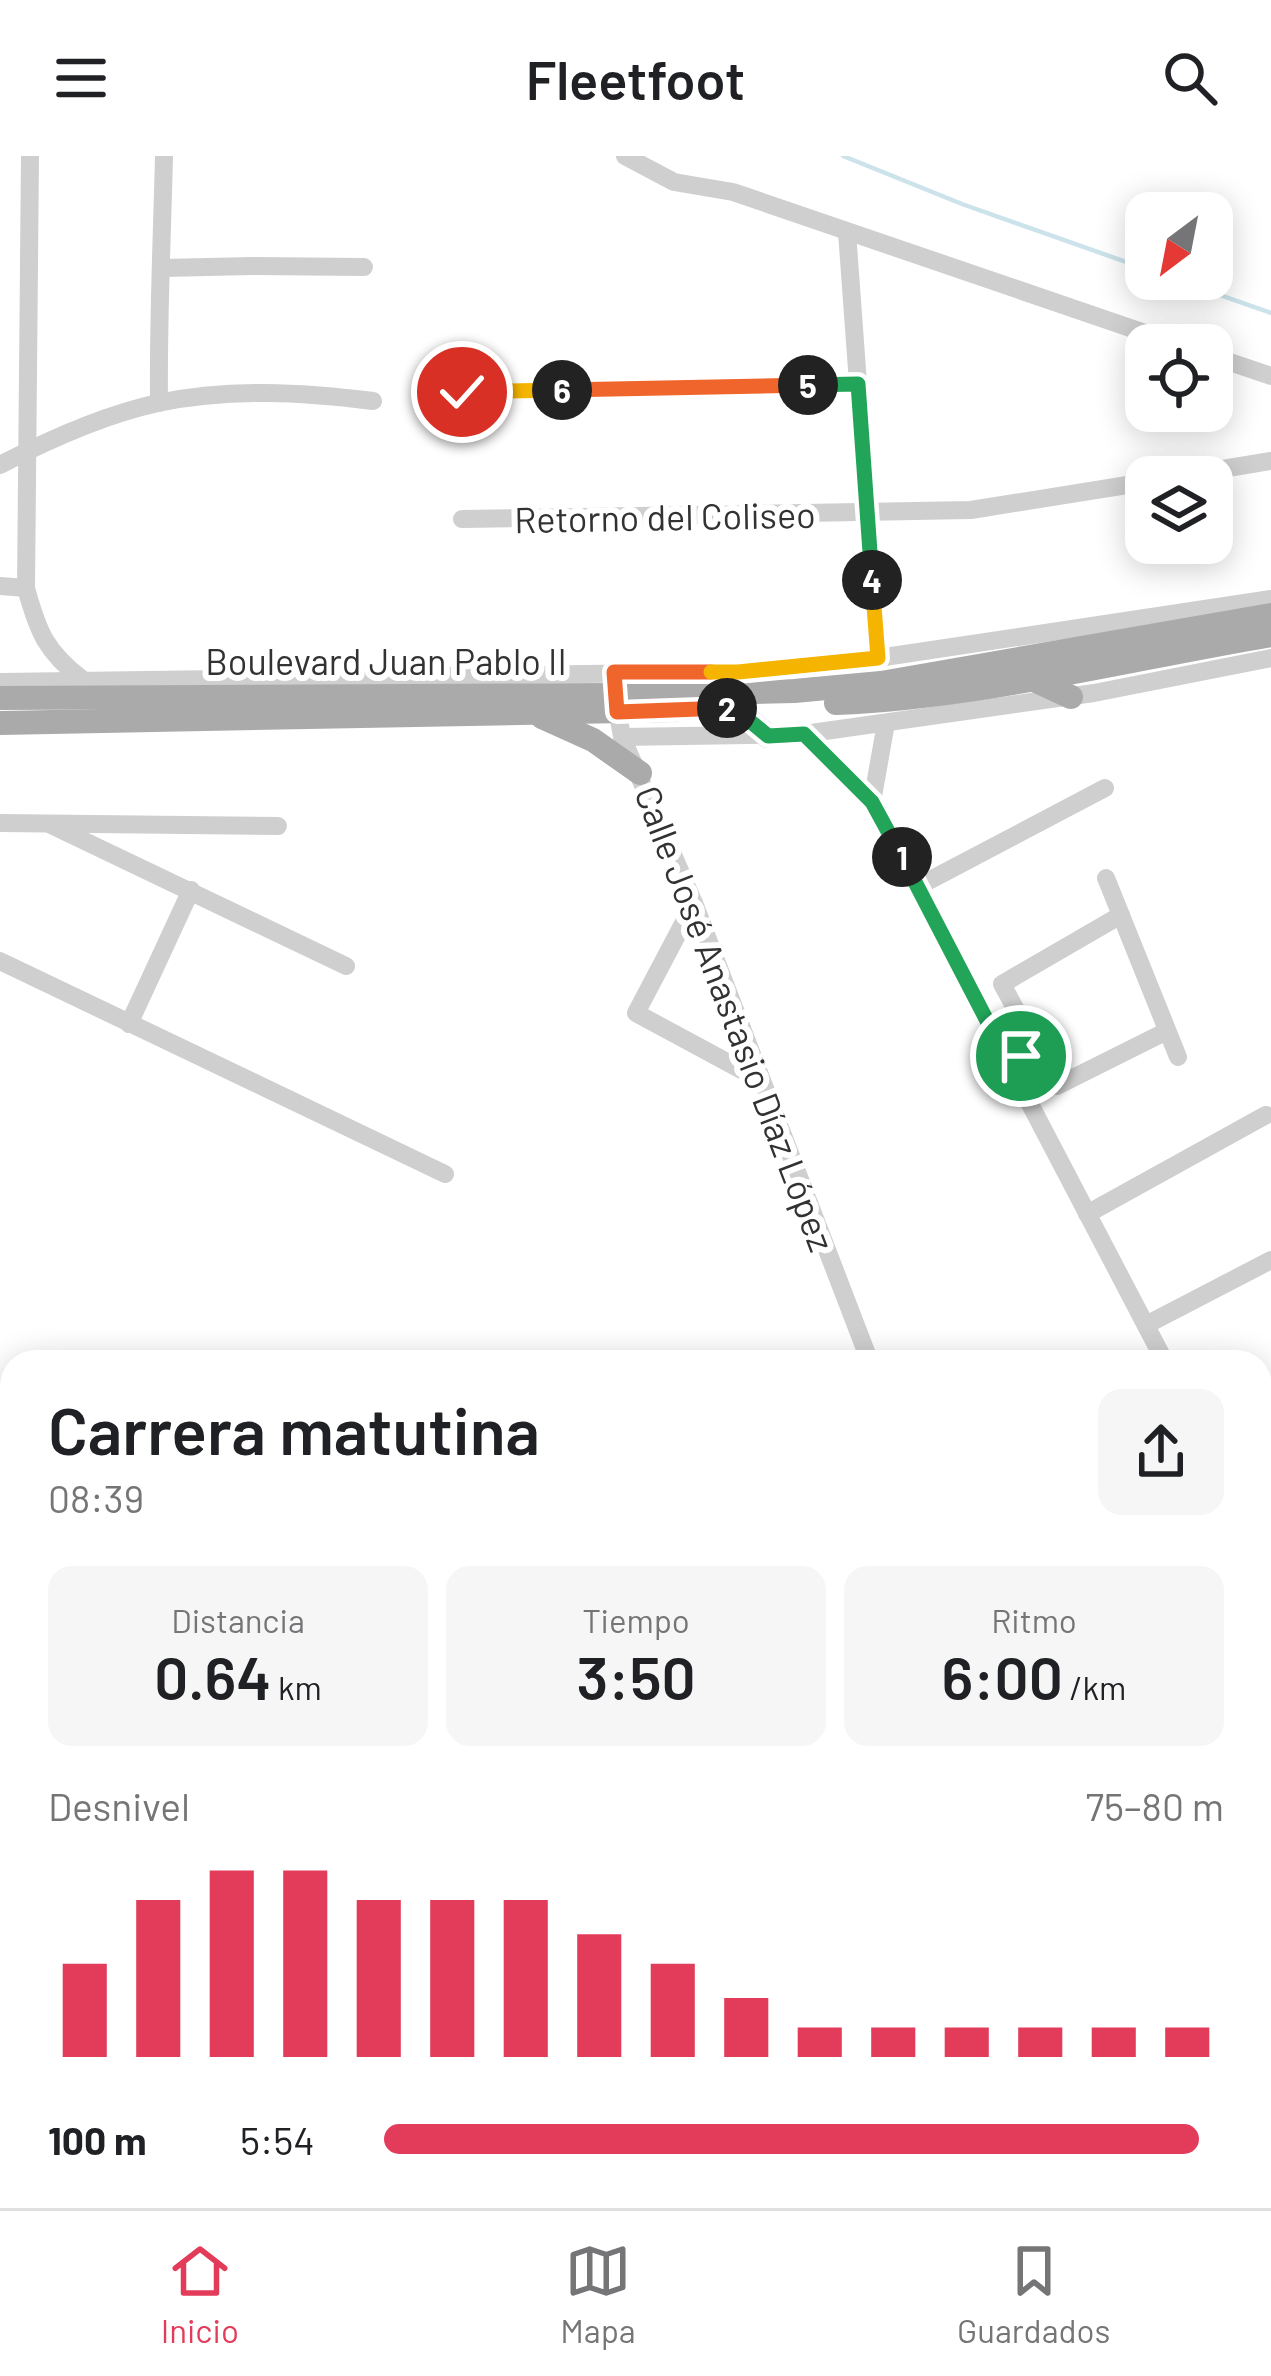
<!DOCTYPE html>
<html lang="es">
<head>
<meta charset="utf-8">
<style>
	body { margin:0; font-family:Barlow,sans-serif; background:#f6f6f6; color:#202124; height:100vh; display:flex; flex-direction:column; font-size:45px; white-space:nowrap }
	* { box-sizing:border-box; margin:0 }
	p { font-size:39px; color:#757577 }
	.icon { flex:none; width:66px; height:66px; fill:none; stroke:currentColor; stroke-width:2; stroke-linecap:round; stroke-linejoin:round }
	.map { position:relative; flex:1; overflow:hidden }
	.panel { position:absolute; left:0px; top:1194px; width:1272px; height:858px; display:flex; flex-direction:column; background:#fff; border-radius:36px 36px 0 0; box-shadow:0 6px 30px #0003 }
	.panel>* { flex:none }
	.needle { width:78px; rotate:212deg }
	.fabs { position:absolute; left:1125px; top:36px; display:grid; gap:24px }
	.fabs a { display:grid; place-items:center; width:108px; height:108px; border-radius:24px; background:#fff; box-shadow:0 6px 30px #0003; font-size:60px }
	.pin { position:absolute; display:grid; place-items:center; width:102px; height:102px; color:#fff; margin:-51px; border:6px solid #fff; border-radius:50%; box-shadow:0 3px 12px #0007 }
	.km { position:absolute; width:60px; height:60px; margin:-30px; border-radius:50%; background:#222; color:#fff; font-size:33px; line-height:60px; text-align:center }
	.round { display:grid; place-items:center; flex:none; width:126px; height:126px; border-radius:24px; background:#f6f6f6 }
	.summary { display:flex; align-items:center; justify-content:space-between; height:204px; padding:0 48px }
	h1 { font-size:66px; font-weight:600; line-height:90px }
	.metrics { display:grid; grid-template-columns:repeat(3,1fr); gap:18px; height:204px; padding:12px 48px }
	.metrics div { display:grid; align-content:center; border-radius:24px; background:#f6f6f6; text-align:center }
	.metrics b { font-size:60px; font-weight:600 }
	.metrics small { font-size:33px; font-weight:400 }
	.metrics p { font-size:33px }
	.chart { height:336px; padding:24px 48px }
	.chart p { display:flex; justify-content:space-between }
	.chart svg { width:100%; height:216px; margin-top:12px; stroke:#e33b5a; stroke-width:6 }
	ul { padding:0 48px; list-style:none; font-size:39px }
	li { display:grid; grid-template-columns:192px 144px 1fr; align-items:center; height:90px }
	li i { height:30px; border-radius:15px; background:#e33b5a }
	header { display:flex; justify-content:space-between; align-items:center; height:156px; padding:0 48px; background:#fff; font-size:54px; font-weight:600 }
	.tabs { display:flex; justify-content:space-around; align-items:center; height:168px; border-top:3px solid #e0e0e0; background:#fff; font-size:33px; color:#757577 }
	.tabs a { display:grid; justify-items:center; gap:6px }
	.tabs .active { color:#e33b5a }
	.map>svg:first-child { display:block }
</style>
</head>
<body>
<header><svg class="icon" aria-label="menu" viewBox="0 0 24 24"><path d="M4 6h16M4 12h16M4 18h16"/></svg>Fleetfoot<svg class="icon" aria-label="search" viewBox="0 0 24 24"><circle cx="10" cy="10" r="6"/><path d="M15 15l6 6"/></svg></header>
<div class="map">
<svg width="1271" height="2052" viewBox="0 0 1271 2052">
	<rect width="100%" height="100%" fill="#fff"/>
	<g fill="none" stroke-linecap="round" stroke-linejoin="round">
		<!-- stream -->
		<g stroke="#cce3eb" stroke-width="4.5">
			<path d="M843,0L962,48L1146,113"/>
			<path d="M1174,123L1271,157"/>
		</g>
		<!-- minor -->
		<g stroke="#cfcfcf" stroke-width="18">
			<path d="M30,0L26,432C38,476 46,496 83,524"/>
			<path d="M625,0L674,26L733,36L1180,189"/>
			<path d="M847,76L878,502"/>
			<path d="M162,112L253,110L364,111"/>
			<path d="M1212,200L1271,220"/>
			<path d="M462,236L858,228"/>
			<path d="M159,247C158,164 162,83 164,0"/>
			<path d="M0,309C50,283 103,259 158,247C228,232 302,236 373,245"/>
			<path d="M1174,321L1271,305"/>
			<path d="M462,363L971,354L1146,326"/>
			<path d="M0,430L26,432"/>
			<path d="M0,526L738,516L878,502L1271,443"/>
			<path d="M616,545L622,581L694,747L870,1206"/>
			<path d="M804,578L872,646L1165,1206"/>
			<path d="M622,581L804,578L1094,537L1271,502"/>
			<path d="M872,646L886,567"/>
			<path d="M0,667L278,670"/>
			<path d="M51,669L346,810"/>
			<path d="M1106,722L1178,901"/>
			<path d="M917,731L1105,632"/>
			<path d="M694,747L636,857L762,925"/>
			<path d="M1121,759L1002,828L1057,930L1167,875"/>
			<path d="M0,805L445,1018"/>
			<path d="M129,868L191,734"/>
			<path d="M1087,1058L1266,959"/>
			<path d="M1146,1169L1271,1104"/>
			<path d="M1260,1250L1271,1244"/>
			<path d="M1260,1388L1271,1409"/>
			<path d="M0,1603L12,1599"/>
			<path d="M0,1738L12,1723"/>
			<path d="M1260,1965L1271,1953"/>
			<path d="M556,2040L569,2052"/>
			<path d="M217,2052L221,2040"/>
			<path d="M349,2052L354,2040"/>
			<path d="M1181,2052L1192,2040"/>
		</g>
		<!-- major -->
		<g stroke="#aaa" stroke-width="24">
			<path d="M1030,522L1071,541"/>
			<path d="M0,542L615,539L794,535L881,527L1271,459"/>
			<path d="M836,547C980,541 1129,503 1271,479"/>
			<path d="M733,551L768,580"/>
			<path d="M542,561L593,584L640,617"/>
			<path d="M0,567L675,554"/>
			<path d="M0,1495L12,1507"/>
			<path d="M0,1552L12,1565"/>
			<path d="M444,2040L455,2052"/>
			<path d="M499,2040L509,2052"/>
		</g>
	</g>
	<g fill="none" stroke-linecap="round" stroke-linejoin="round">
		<defs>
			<path id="split-1" d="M902,701L1009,907L1021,900"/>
			<path id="split-2" d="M727,552L733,551L768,580L804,578L872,646L902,701"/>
			<path id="split-3" d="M711,516H614L617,556L727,552"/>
			<path id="split-4" d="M711,516H738L878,502L872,424"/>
			<path id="split-5" d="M808,229L858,228L872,424"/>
			<path id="split-6" d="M562,234L808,229"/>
			<path id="split-7" d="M462,236L562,234"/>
		</defs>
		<!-- split-1 casing -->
		<use href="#split-1" stroke="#fff" stroke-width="24"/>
		<!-- split-2 casing -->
		<use href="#split-2" stroke="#fff" stroke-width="24"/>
		<!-- split-3 casing -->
		<use href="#split-3" stroke="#fff" stroke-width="24"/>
		<!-- split-4 casing -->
		<use href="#split-4" stroke="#fff" stroke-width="24"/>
		<!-- split-5 casing -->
		<use href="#split-5" stroke="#fff" stroke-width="24"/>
		<!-- split-6 casing -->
		<use href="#split-6" stroke="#fff" stroke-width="24"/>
		<!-- split-7 casing -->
		<use href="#split-7" stroke="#fff" stroke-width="24"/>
		<!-- split-1 -->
		<use href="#split-1" stroke="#22a559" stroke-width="15"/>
		<!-- split-2 -->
		<use href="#split-2" stroke="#22a559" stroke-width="15"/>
		<!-- split-3 -->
		<use href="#split-3" stroke="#f0652b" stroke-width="15"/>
		<!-- split-4 -->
		<use href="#split-4" stroke="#f5b400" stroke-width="15"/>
		<!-- split-5 -->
		<use href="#split-5" stroke="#22a559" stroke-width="15"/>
		<!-- split-6 -->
		<use href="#split-6" stroke="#f0652b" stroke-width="15"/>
		<!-- split-7 -->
		<use href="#split-7" stroke="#f5b400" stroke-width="15"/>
	</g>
	<g text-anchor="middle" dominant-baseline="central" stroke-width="12" stroke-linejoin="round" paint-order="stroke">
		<!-- street labels -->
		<g font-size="36" fill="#323232" stroke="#fff">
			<text transform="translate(665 360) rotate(-1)">Retorno del Coliseo</text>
			<text x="386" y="504">Boulevard Juan Pablo II</text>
			<text transform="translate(736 862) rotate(69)">Calle José Anastasio Díaz López</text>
		</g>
	</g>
</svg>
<div class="fabs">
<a><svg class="needle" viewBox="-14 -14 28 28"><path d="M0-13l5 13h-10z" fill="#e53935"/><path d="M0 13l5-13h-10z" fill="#757577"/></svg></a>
<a><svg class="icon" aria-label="locate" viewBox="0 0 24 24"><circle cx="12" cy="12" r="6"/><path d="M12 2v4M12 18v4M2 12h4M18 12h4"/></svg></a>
<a><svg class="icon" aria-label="layers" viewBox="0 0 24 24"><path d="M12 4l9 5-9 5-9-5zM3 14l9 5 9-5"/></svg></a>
</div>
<div class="pin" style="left:1021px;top:900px;background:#1e9e55"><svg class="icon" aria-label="arrive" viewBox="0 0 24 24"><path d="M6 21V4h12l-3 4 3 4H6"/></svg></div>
<div class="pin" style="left:462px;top:236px;background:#d93025"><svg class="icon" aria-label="check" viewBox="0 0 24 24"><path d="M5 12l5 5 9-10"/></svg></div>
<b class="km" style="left:902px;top:701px">1</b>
<b class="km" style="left:727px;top:552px">2</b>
<b class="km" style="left:872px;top:424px">4</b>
<b class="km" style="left:808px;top:229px">5</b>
<b class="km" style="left:562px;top:234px">6</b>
<section class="panel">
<div class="summary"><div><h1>Carrera matutina</h1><p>08:39</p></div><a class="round"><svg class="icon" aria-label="share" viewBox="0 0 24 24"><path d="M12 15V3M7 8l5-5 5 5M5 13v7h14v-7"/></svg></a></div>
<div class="metrics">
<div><p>Distancia</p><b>0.64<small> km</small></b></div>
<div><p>Tiempo</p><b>3:50</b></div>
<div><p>Ritmo</p><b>6:00<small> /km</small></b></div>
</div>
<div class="chart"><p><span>Desnivel</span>75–80 m</p>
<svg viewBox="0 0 160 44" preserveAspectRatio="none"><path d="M5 44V25M15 44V12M25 44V6M35 44V6M45 44V12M55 44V12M65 44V12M75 44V19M85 44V25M95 44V32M105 44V38M115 44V38M125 44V38M135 44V38M145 44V38M155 44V38"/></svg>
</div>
<ul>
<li><b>100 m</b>5:54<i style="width:97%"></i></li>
</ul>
</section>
</div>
<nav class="tabs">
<a class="active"><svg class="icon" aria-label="home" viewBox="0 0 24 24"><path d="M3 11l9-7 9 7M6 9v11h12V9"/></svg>Inicio</a>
<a><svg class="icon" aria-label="map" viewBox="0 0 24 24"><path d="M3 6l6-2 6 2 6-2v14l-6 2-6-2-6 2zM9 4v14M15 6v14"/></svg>Mapa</a>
<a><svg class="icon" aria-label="saved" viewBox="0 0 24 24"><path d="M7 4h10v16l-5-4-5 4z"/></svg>Guardados</a>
</nav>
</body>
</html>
